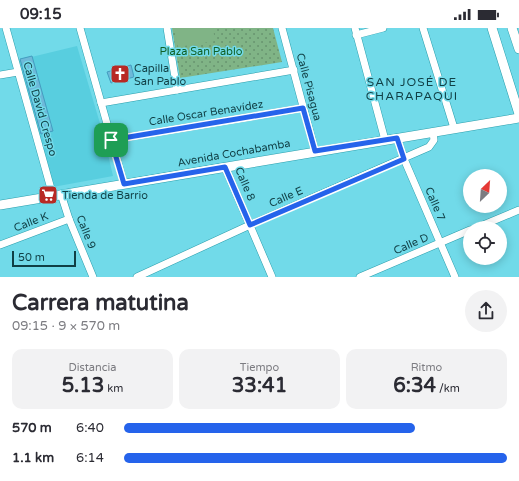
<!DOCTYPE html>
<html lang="es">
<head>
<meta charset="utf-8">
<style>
	body { margin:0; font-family:"Varela Round",sans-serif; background:#f2f2f3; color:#2b2b33; height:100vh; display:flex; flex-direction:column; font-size:15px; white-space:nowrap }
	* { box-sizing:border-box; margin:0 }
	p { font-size:13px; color:#7c7c81 }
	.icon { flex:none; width:22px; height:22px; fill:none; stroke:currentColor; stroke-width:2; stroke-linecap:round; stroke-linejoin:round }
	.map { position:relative; height:249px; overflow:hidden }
	.drawer { display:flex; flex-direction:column; background:#fff; flex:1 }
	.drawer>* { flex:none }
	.needle { width:26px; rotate:25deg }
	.controls { position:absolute; left:463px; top:141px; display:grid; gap:8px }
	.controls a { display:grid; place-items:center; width:44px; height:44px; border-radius:50%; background:#fff; box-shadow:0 2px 10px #0003; font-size:20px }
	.scale { position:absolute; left:12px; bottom:10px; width:64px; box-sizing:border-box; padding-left:4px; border:2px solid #103f45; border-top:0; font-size:11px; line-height:14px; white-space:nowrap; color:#103f45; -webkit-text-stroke:3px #71dae9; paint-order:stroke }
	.pin { position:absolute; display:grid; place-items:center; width:34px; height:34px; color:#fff; margin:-17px; border-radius:8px; box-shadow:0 2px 6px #0006 }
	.round { display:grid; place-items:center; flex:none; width:42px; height:42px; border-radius:21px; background:#f2f2f3 }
	.summary { display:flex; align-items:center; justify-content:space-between; height:68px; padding:0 12px }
	h1 { font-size:22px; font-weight:700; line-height:30px }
	.metrics { display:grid; grid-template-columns:repeat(3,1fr); gap:6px; height:68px; padding:4px 12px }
	.metrics div { display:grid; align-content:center; border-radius:10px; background:#f2f2f3; text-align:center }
	.metrics b { font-size:20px; font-weight:700 }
	.metrics small { font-size:11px; font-weight:400 }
	.metrics p { font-size:11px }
	ul { padding:0 12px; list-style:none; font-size:13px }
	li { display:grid; grid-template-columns:64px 48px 1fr; align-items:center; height:30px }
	li i { height:10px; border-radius:5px; background:#2563eb }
	.status { display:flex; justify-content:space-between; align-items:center; height:28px; padding:0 20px; background:#fff; direction:ltr }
	.status svg { height:11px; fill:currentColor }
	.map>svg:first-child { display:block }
</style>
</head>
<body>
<div class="status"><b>09:15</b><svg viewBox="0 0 49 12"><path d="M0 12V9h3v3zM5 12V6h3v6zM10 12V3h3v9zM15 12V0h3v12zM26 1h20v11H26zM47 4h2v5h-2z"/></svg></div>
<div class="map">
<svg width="519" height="249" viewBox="0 0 519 249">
	<defs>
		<pattern id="park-dots" width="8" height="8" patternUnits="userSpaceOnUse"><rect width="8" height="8" fill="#80b486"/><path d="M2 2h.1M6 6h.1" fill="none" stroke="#67946f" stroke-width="1.8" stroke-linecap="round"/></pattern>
	</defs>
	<rect width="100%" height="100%" fill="#71dae9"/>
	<!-- built -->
	<path fill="#58cedf" d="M77,18L104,109L113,148L53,159L19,32Z"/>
	<!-- park -->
	<path fill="url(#park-dots)" d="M172,0H273L282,34L180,50Z"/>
	<!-- pitch -->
	<path fill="#80b486" d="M175,0H213L215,13L178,19Z"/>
	<!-- building -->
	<g fill="#6eb9d9" stroke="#439dc0">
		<path d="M32,28L53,103L41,106L20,31Z"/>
		<path d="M131,37L134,49L111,55L107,44Z"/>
	</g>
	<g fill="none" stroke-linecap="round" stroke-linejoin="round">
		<defs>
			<g id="street">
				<path d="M6,0L53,168"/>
				<path d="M80,0L124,156"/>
				<path d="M167,0L177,62"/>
				<path d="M282,0L315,123"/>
				<path d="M355,0L385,112"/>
				<path d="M423,0L454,100"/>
				<path d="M356,7L383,0"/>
				<path d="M0,47L18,44"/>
				<path d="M101,75L294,42"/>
				<path d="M397,110L404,131L455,249"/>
				<path d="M111,112L303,80"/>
				<path d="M225,139L272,249"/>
				<path d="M61,166L69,191L93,249"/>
				<path d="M476,200L519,182"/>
				<path d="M0,217L69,191"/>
				<path d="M137,249L250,197L429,119L434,112L433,104"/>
				<path d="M360,249L470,202"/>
			</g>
			<g id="secondary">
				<path d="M492,0L519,86"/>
				<path d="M512,0L519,21"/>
				<path d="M0,177L519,90"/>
			</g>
		</defs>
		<!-- street casing -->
		<use href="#street" stroke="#2a9eac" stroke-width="8"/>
		<!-- secondary casing -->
		<use href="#secondary" stroke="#2a9eac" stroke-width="10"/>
		<!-- street -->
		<use href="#street" stroke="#fff" stroke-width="7"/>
		<!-- secondary -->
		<use href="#secondary" stroke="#fff" stroke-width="9"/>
	</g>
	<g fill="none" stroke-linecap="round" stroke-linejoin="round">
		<defs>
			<path id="route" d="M303,80L315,123L397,110L404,131L250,197L225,139L124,156L111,112Z"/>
		</defs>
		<!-- route casing -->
		<use href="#route" stroke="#fff" stroke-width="8"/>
		<!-- route -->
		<use href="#route" stroke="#2563eb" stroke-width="5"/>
	</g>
	<!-- icons -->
	<defs>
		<symbol id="church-square" viewBox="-11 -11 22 22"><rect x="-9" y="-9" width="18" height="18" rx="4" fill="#b82924" stroke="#71dae9"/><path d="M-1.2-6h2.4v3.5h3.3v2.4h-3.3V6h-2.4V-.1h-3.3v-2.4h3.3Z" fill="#fff"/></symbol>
		<symbol id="supermarket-square" viewBox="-11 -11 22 22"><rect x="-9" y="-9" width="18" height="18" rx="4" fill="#b82924" stroke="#71dae9"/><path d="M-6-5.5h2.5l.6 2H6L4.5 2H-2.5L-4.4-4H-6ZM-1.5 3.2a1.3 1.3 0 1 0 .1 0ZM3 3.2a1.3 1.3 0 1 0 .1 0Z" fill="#fff"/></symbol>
	</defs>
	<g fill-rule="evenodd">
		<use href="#church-square" x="109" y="35" width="22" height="22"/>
		<use href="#supermarket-square" x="37" y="156" width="22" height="22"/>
	</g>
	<g text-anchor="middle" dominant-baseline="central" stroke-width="3" stroke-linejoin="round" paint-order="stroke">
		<!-- park labels -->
		<g font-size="11" fill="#116127" stroke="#71dae9">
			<text x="201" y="23">Plaza San Pablo</text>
		</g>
		<!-- poi labels -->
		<g font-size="11" fill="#103f45" stroke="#71dae9" text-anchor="start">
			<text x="134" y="40">Capilla<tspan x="134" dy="13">San Pablo</tspan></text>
			<text x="62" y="167">Tienda de Barrio</text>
		</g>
		<!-- street labels -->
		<g font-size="11" fill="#103f45" stroke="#71dae9">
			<text transform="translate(309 59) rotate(75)">Calle Pisagua</text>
			<text transform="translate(40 81) rotate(74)">Calle David Crespo</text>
			<text transform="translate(206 85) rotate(-9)">Calle Oscar Benavídez</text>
			<text transform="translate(234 125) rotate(-10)">Avenida Cochabamba</text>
			<text transform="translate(245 156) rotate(67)">Calle 8</text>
			<text transform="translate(286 169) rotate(-23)">Calle E</text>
			<text transform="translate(435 176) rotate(67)">Calle 7</text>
			<text transform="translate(31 194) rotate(-21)">Calle K</text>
			<text transform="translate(86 204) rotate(68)">Calle 9</text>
			<text transform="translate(411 216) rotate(-23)">Calle D</text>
		</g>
		<!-- neighbourhood labels -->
		<g font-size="12" letter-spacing="1" fill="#103f45" stroke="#71dae9">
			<text x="412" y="54">SAN JOSÉ DE<tspan x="412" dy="14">CHARAPAQUI</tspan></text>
		</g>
	</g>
</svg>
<div class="controls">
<a><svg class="needle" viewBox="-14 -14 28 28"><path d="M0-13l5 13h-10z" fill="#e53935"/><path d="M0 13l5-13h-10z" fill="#7c7c81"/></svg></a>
<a><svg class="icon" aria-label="locate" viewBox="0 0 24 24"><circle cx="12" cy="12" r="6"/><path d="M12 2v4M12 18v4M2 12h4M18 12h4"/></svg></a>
</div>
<div class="scale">50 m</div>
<div class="pin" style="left:111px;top:112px;background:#1e9e55"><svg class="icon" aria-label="arrive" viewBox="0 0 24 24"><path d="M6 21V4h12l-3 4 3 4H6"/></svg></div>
</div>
<section class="drawer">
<div class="summary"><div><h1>Carrera matutina</h1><p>09:15 · 9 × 570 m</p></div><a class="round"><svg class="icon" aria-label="share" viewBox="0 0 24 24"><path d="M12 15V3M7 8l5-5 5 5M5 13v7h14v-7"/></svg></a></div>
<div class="metrics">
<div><p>Distancia</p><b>5.13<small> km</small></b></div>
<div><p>Tiempo</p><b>33:41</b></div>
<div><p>Ritmo</p><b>6:34<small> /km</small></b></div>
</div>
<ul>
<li><b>570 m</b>6:40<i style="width:76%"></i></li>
<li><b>1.1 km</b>6:14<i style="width:100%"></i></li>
</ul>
</section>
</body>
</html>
